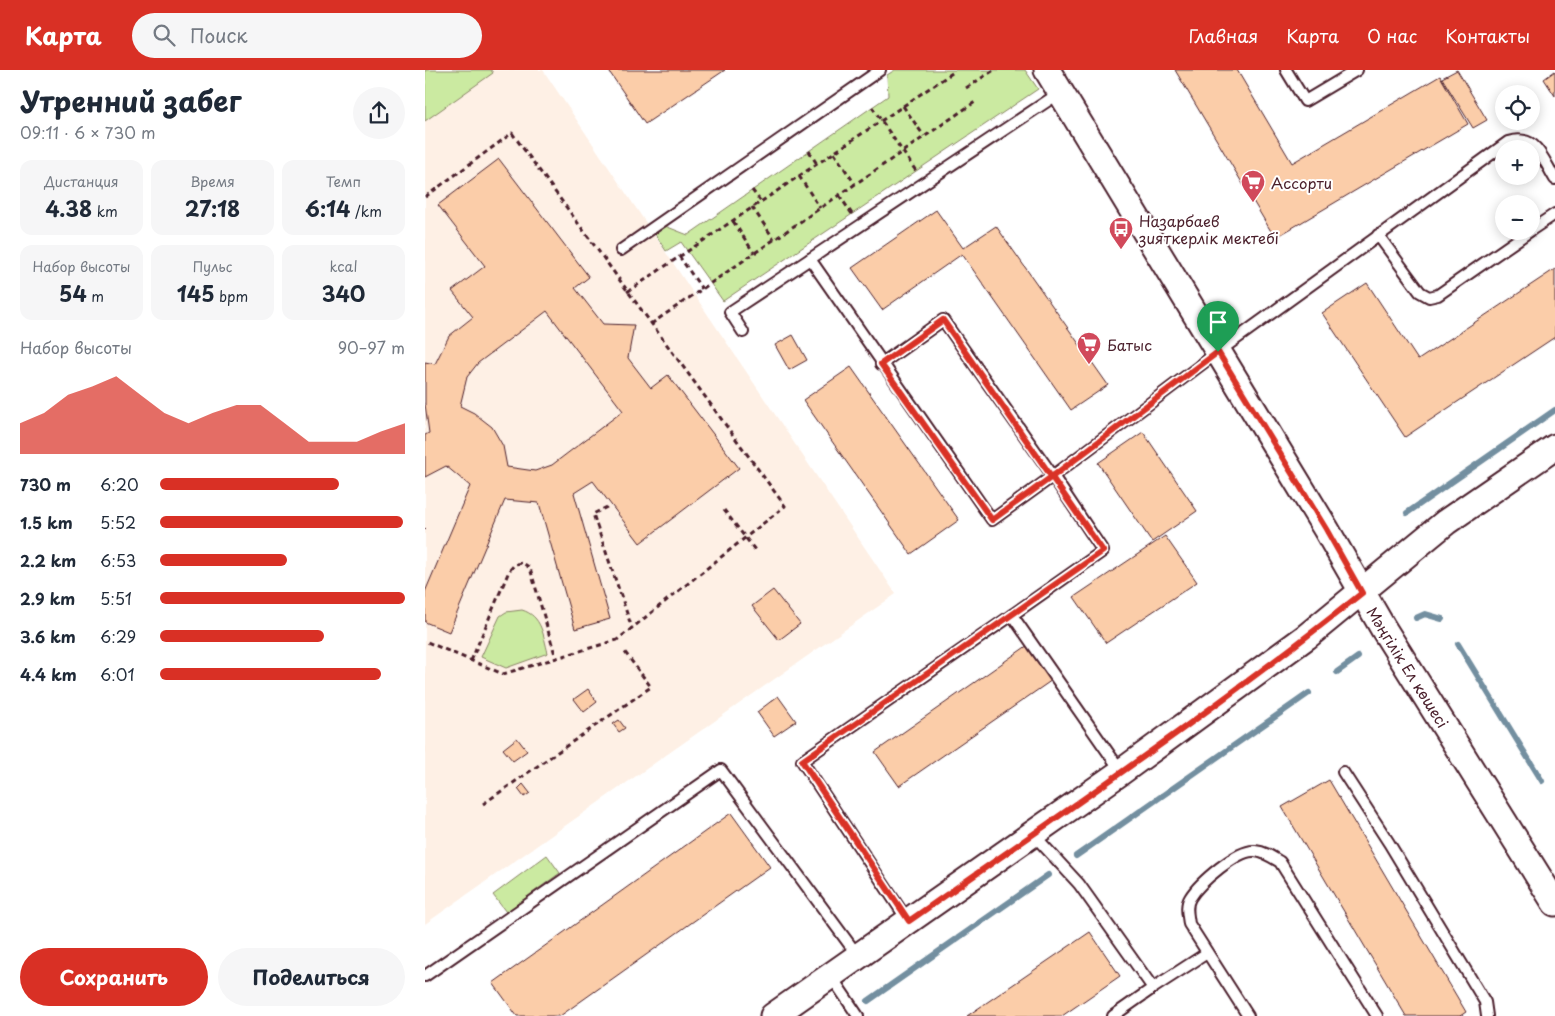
<!DOCTYPE html>
<html lang="ru">
<head>
<meta charset="utf-8">
<style>
	body { margin:0; font-family:"Playpen Sans",sans-serif; background:#f6f6f7; color:#1f2937; height:100vh; display:flex; flex-direction:column; font-size:19px; white-space:nowrap }
	* { box-sizing:border-box; margin:0 }
	p { font-size:16px; color:#747a83 }
	.icon { flex:none; width:28px; height:28px; fill:none; stroke:currentColor; stroke-width:2; stroke-linecap:round; stroke-linejoin:round }
	.map { position:relative; flex:1; overflow:hidden }
	.side { display:flex; flex-direction:column; background:#fff; width:425px }
	.side>* { flex:none }
	.fabs { position:absolute; left:1070px; top:15px; display:grid; gap:10px }
	.fabs a { display:grid; place-items:center; width:45px; height:45px; border-radius:50%; background:#fff; box-shadow:0 2px 12px #0003; font-size:25px }
	.pin { position:absolute; display:grid; place-items:center; width:42px; height:42px; color:#fff; margin:-51px -21px; border-radius:50% 50% 50% 0; rotate:-45deg; box-shadow:0 0 5px #0007 }
	.pin .icon { rotate:45deg }
	.round { display:grid; place-items:center; flex:none; width:52px; height:52px; border-radius:26px; background:#f6f6f7 }
	.overview { display:flex; align-items:center; justify-content:space-between; height:85px; padding:0 20px }
	h1 { font-size:28px; font-weight:700; line-height:38px }
	.stats { display:grid; grid-template-columns:repeat(3,1fr); gap:8px; height:85px; padding:5px 20px }
	.stats div { display:grid; align-content:center; border-radius:12px; background:#f6f6f7; text-align:center }
	.stats b { font-size:21px; font-weight:700 }
	.stats small { font-size:14px; font-weight:400 }
	.stats p { font-size:14px }
	.chart { height:140px; padding:10px 20px }
	.chart p { display:flex; justify-content:space-between }
	.chart svg { width:100%; height:90px; margin-top:5px; fill:#d93025; opacity:.7 }
	.action { display:flex; gap:10px; margin-top:auto; padding:10px 20px }
	.action a { flex:1; height:58px; border-radius:30px; background:#d93025; color:#fff; font-size:20px; font-weight:700; line-height:58px; text-align:center }
	.action a+a { background:#f6f6f7; color:#1f2937 }
	ul { padding:0 20px; list-style:none; font-size:16px }
	li { display:grid; grid-template-columns:80px 60px 1fr; align-items:center; height:38px }
	li i { height:12px; border-radius:6px; background:#d93025 }
	header { display:flex; align-items:center; gap:30px; box-sizing:border-box; height:70px; padding:0 25px; background:#d93025; color:#fff }
	header strong { font-size:24px }
	nav { display:flex; gap:28px; margin-inline-start:auto; font-size:18px }
	.search { width:350px; height:45px; background:#f6f6f7; display:flex; align-items:center; gap:12px; box-sizing:border-box; padding:0 18px; border-radius:28px; color:#747a83; font-size:19px }
	main { display:flex; flex:1; min-height:0 }
	.map>svg:first-child { display:block }
</style>
</head>
<body>
<header>
<strong>Карта</strong>
<div class="search"><svg class="icon" aria-label="search" viewBox="0 0 24 24"><circle cx="10" cy="10" r="6"/><path d="M15 15l6 6"/></svg>Поиск</div>
<nav><a>Главная</a><a>Карта</a><a>О нас</a><a>Контакты</a></nav>
</header>
<main>
<section class="side">
<div class="overview"><div><h1>Утренний забег</h1><p>09:11 · 6 × 730 m</p></div><a class="round"><svg class="icon" aria-label="share" viewBox="0 0 24 24"><path d="M12 15V3M7 8l5-5 5 5M5 13v7h14v-7"/></svg></a></div>
<div class="stats">
<div><p>Дистанция</p><b>4.38<small> km</small></b></div>
<div><p>Время</p><b>27:18</b></div>
<div><p>Темп</p><b>6:14<small> /km</small></b></div>
</div>
<div class="stats">
<div><p>Набор высоты</p><b>54<small> m</small></b></div>
<div><p>Пульс</p><b>145<small> bpm</small></b></div>
<div><p>kcal</p><b>340</b></div>
</div>
<div class="chart"><p><span>Набор высоты</span>90–97 m</p>
<svg viewBox="0 0 160 44" preserveAspectRatio="none"><path d="M0 44V29L10 24L20 15L30 11L40 6L50 15L60 24L70 29L80 24L90 20L100 20L110 29L120 38L130 38L140 38L150 33L160 29V44z"/></svg>
</div>
<ul>
<li><b>730 m</b>6:20<i style="width:73%"></i></li>
<li><b>1.5 km</b>5:52<i style="width:99%"></i></li>
<li><b>2.2 km</b>6:53<i style="width:52%"></i></li>
<li><b>2.9 km</b>5:51<i style="width:100%"></i></li>
<li><b>3.6 km</b>6:29<i style="width:67%"></i></li>
<li><b>4.4 km</b>6:01<i style="width:90%"></i></li>
</ul>
<div class="action"><a>Сохранить</a><a>Поделиться</a></div>
</section>
<div class="map">
<svg width="1130" height="946" viewBox="0 0 1130 946">
	<rect width="100%" height="100%" fill="#fff"/>
	<filter id="ink" filterUnits="userSpaceOnUse"><feTurbulence type="fractalNoise" baseFrequency=".02" numOctaves="2"/><feDisplacementMap in="SourceGraphic" scale="10" xChannelSelector="R" yChannelSelector="G"/><feConvolveMatrix kernelMatrix="1 2 1 2 8 2 1 2 1" color-interpolation-filters="sRGB"/></filter>
	<g filter="url(#ink)">
		<!-- built -->
		<path fill="#fef0e5" d="M0,0H118L471,524L0,854Z"/>
		<!-- green -->
		<g fill="#cbeaa1" stroke="#8a8466">
			<path d="M0,0H66L68,3L0,51Z"/>
			<path d="M470,0H600L613,19L298,231L256,172L241,181L230,164L240,156L263,165L463,26L462,5Z"/>
			<path d="M97,540C117,546 118,565 123,583L81,598L56,587L75,546L81,542Z"/>
			<path d="M122,785L135,803L81,842L68,825Z"/>
		</g>
		<g fill="none" stroke-linecap="round" stroke-linejoin="round">
			<!-- stream -->
			<g stroke="#738fa0" stroke-width="6">
				<path d="M982,443L1130,340"/>
				<path d="M991,548L1000,544L1017,549"/>
				<path d="M1033,574L1117,711"/>
				<path d="M912,602L933,587"/>
				<path d="M651,786L884,623"/>
				<path d="M443,931L623,805"/>
			</g>
		</g>
		<!-- building -->
		<g fill="#fbcda9" stroke="#4a1f2b" fill-rule="evenodd">
			<path d="M183,0H300L220,54Z"/>
			<path d="M750,0H812L867,93L1015,6L1043,54L850,168Z"/>
			<path d="M1032,0L1062,50L1048,58L1017,8Z"/>
			<path d="M1130,1V26L1119,9Z"/>
			<path d="M74,89L164,207L150,218L178,254L209,255L203,288L226,318L243,305L314,398L215,473L168,411L149,423L185,549L150,559L114,433L80,430L24,562L0,552V522L45,416L21,396L0,407V365L4,363L0,334V292L10,294L24,266L48,247L27,221L60,196L13,135ZM122,241L198,341L127,395L110,401L82,397L78,376L67,357L49,343L35,336L42,307L53,293Z"/>
			<path d="M511,140L538,178L571,156L683,315L646,340L537,184L457,240L427,198Z"/>
			<path d="M1130,199V267L980,367L897,243L942,213L993,290Z"/>
			<path d="M368,265L382,290L364,300L350,275Z"/>
			<path d="M426,297L534,450L486,484L378,330Z"/>
			<path d="M718,362L772,441L727,472L673,393Z"/>
			<path d="M740,466L772,512L681,573L649,527Z"/>
			<path d="M348,520L375,554L354,570L327,536Z"/>
			<path d="M606,573L630,608L474,716L450,682Z"/>
			<path d="M163,619L172,632L159,642L149,629Z"/>
			<path d="M353,626L371,651L349,666L332,642Z"/>
			<path d="M194,650L200,658L194,662L188,654Z"/>
			<path d="M92,668L102,681L88,691L78,679Z"/>
			<path d="M904,710L1041,942L1035,946H981L857,737Z"/>
			<path d="M98,714L105,723L99,727L93,719Z"/>
			<path d="M306,743L345,797L135,946H92L68,913Z"/>
			<path d="M665,862L695,906L637,946H542Z"/>
		</g>
		<g fill="none" stroke-linecap="round" stroke-linejoin="round">
			<defs>
				<g id="service">
					<path d="M861,0L880,31L932,0"/>
					<path d="M1106,160L1130,144"/>
					<path d="M953,165L995,222L1004,227L1013,225L1105,161"/>
					<path d="M196,180L455,0"/>
					<path d="M318,262L305,242L385,189"/>
					<path d="M456,294L518,250L628,406L567,450L385,189L636,22"/>
					<path d="M587,545L678,481L628,406L793,282L1083,72C1111,63 1117,88 1130,109"/>
					<path d="M918,702L964,773L1060,932L1062,946"/>
					<path d="M608,764L654,814L728,918L688,946"/>
					<path d="M483,851L377,691L587,545L696,701"/>
					<path d="M0,906L296,700L433,886"/>
					<path d="M406,906L433,946"/>
					<path d="M728,918L782,883"/>
					<path d="M823,946L764,854C763,845 760,836 765,828C774,813 813,779 830,781C840,782 847,787 855,792L952,946"/>
				</g>
				<g id="tertiary">
					<path d="M622,0L901,459L958,558L1130,833"/>
					<path d="M348,946L696,702L881,567L1021,452L1130,377"/>
				</g>
			</defs>
			<!-- service casing -->
			<use href="#service" stroke="#4a1f2b" stroke-width="14"/>
			<!-- tertiary casing -->
			<use href="#tertiary" stroke="#4a1f2b" stroke-width="29"/>
			<!-- path -->
			<g stroke="#4a1f2b" stroke-width="3" stroke-dasharray="5 4" stroke-linecap="butt">
				<path d="M541,18L569,0"/>
				<path d="M478,36L499,66"/>
				<path d="M447,37L491,101"/>
				<path d="M384,81L392,94"/>
				<path d="M409,83L430,114"/>
				<path d="M374,106L395,138"/>
				<path d="M327,120L336,132"/>
				<path d="M414,125L427,144"/>
				<path d="M0,127L87,63L360,436L192,570L78,604L0,571"/>
				<path d="M327,137L349,169"/>
				<path d="M308,151L329,183"/>
				<path d="M254,186L277,219"/>
				<path d="M202,222L530,1"/>
				<path d="M226,254L550,32"/>
				<path d="M182,437L168,444L207,558"/>
				<path d="M299,440L330,480"/>
				<path d="M0,459V460"/>
				<path d="M46,591L84,501L90,494L98,493L105,498L131,588"/>
				<path d="M58,734L226,617L199,581"/>
			</g>
			<!-- service -->
			<use href="#service" stroke="#fff" stroke-width="10"/>
			<!-- tertiary -->
			<use href="#tertiary" stroke="#fff" stroke-width="25"/>
		</g>
	</g>
	<g fill="none" stroke-linecap="round" stroke-linejoin="round" filter="url(#ink)">
		<defs>
			<path id="route" d="M793,282L628,406L567,450L456,294L518,250L678,481L377,691L484,851C636,744 791,640 937,523L901,459L793,282"/>
		</defs>
		<!-- route casing -->
		<use href="#route" stroke="#fff" stroke-width="10"/>
		<!-- route -->
		<use href="#route" stroke="#d93025" stroke-width="6"/>
	</g>
	<!-- icons -->
	<defs>
		<symbol id="supermarket-pin" viewBox="-11 -11 22 30"><path d="M0 17L-7.5 6A9.5 9.5 0 1 1 7.5 6Z" fill="#d1495b" stroke="#fff"/><path d="M-6-5.5h2.5l.6 2H6L4.5 2H-2.5L-4.4-4H-6ZM-1.5 3.2a1.3 1.3 0 1 0 .1 0ZM3 3.2a1.3 1.3 0 1 0 .1 0Z" fill="#fff"/></symbol>
		<symbol id="bus-pin" viewBox="-11 -11 22 30"><path d="M0 17L-7.5 6A9.5 9.5 0 1 1 7.5 6Z" fill="#d1495b" stroke="#fff"/><path d="M-5-6H5V4H4V6H2V4H-2V6H-4V4H-5ZM-3.5-4V0h7V-4ZM-3.5 1.2v1.5H-2V1.2ZM2 1.2v1.5H3.5V1.2Z" fill="#fff"/></symbol>
	</defs>
	<g fill-rule="evenodd">
		<use href="#supermarket-pin" x="814" y="98" width="28" height="38"/>
		<use href="#bus-pin" x="682" y="145" width="28" height="38"/>
		<use href="#supermarket-pin" x="650" y="260" width="28" height="38"/>
	</g>
	<g text-anchor="middle" dominant-baseline="central" stroke-width="4" stroke-linejoin="round" paint-order="stroke">
		<!-- poi labels -->
		<g font-size="15" fill="#4a1f2b" stroke="#fff" text-anchor="start">
			<text x="846" y="112">Ассорти</text>
			<text x="714" y="150">Назарбаев<tspan x="714" dy="17">зияткерлік мектебі</tspan></text>
			<text x="682" y="274">Батыс</text>
		</g>
		<!-- street labels -->
		<g font-size="15" fill="#4a1f2b" stroke="#fff">
			<text transform="translate(983 597) rotate(58)">Мәңгілік Ел көшесі</text>
		</g>
	</g>
</svg>
<div class="fabs">
<a><svg class="icon" aria-label="locate" viewBox="0 0 24 24"><circle cx="12" cy="12" r="6"/><path d="M12 2v4M12 18v4M2 12h4M18 12h4"/></svg></a>
<a>+</a>
<a>−</a>
</div>
<div class="pin" style="left:793px;top:282px;background:#1e9e55"><svg class="icon" aria-label="arrive" viewBox="0 0 24 24"><path d="M6 21V4h12l-3 4 3 4H6"/></svg></div>
</div>
</main>
</body>
</html>
